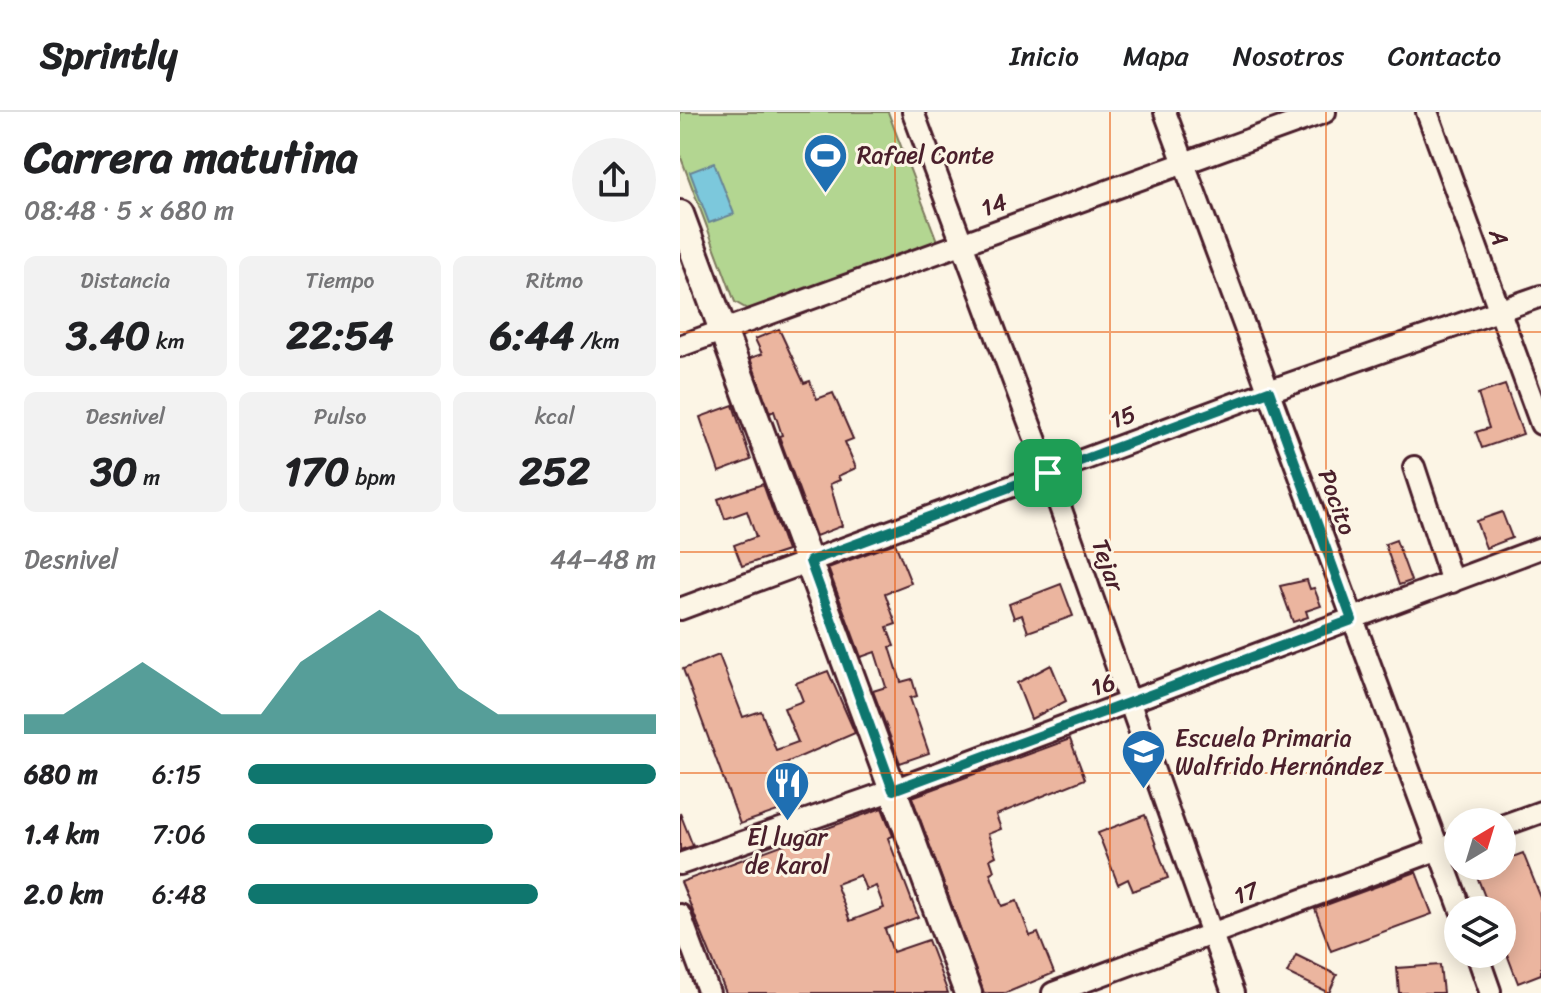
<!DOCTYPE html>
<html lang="es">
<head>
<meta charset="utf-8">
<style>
	body { margin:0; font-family:Sriracha,sans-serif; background:#f2f2f2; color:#202124; height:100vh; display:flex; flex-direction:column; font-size:30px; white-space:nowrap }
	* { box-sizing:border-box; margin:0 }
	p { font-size:26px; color:#757577 }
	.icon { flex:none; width:44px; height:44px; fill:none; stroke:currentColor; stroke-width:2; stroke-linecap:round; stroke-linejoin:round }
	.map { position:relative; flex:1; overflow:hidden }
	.panel { display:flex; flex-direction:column; background:#fff; width:680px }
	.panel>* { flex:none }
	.needle { width:52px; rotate:38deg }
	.controls { position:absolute; left:764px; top:696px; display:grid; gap:16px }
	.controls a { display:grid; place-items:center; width:72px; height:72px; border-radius:50%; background:#fff; box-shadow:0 4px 20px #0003; font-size:40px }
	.pin { position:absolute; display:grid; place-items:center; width:68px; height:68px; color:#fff; margin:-34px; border-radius:16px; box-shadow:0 4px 12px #0006 }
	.round { display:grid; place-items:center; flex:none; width:84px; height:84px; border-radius:42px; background:#f2f2f2 }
	.overview { display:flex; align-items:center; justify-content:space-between; height:136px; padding:0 24px }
	h1 { font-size:44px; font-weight:700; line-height:60px }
	.figures { display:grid; grid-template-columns:repeat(3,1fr); gap:12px; height:136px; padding:8px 24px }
	.figures div { display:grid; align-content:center; border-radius:12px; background:#f2f2f2; text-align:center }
	.figures b { font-size:40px; font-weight:700 }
	.figures small { font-size:22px; font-weight:400 }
	.figures p { font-size:22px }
	.chart { height:224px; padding:16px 24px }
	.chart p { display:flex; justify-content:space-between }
	.chart svg { width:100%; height:144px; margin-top:8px; fill:#0f766e; opacity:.7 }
	ul { padding:0 24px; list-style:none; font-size:26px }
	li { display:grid; grid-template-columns:128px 96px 1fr; align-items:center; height:60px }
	li i { height:20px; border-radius:10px; background:#0f766e }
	header { display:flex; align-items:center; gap:48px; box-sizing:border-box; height:112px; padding:0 40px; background:#fff; border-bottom:2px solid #e0e0e0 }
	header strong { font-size:38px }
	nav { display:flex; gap:44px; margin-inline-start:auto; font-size:28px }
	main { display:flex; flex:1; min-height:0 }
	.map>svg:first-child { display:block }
</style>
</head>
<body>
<header>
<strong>Sprintly</strong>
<nav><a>Inicio</a><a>Mapa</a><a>Nosotros</a><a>Contacto</a></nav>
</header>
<main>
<section class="panel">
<div class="overview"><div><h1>Carrera matutina</h1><p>08:48 · 5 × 680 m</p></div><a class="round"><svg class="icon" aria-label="share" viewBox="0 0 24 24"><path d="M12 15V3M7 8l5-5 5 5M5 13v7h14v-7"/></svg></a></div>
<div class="figures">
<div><p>Distancia</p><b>3.40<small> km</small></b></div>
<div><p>Tiempo</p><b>22:54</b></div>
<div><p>Ritmo</p><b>6:44<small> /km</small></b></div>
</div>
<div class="figures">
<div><p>Desnivel</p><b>30<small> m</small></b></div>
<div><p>Pulso</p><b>170<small> bpm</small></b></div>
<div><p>kcal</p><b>252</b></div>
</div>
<div class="chart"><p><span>Desnivel</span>44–48 m</p>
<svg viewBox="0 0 160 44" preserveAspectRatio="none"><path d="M0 44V38L10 38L20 30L30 22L40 30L50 38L60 38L70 22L80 14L90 6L100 14L110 30L120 38L130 38L140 38L150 38L160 38V44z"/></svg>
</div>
<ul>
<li><b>680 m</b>6:15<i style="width:100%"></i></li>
<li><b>1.4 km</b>7:06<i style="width:60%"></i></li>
<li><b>2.0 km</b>6:48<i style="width:71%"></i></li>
</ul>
</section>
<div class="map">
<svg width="861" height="881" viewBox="0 0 861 881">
	<rect width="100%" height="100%" fill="#fcf5e5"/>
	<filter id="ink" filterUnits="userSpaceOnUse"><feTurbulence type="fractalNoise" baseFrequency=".0125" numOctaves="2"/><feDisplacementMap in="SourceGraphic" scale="16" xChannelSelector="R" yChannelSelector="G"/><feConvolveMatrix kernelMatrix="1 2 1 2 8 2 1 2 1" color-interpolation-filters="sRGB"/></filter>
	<g filter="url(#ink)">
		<!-- green -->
		<path fill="#b3d691" stroke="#7e7a5e" stroke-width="2" d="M0,0H208L257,129L74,201L55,190L0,43Z"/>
		<!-- water -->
		<path fill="#7cc8dc" stroke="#688495" stroke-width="2" d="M34,51L54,102L29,111L10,60Z"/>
		<!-- building -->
		<g fill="#ebb59f" stroke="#4a1f2b" stroke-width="2" fill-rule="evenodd">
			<path d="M99,217L124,271L130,269L137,287L153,281L173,327L165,330L176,356L158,364L160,368L150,372L162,414L136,424L99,324L102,323L94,299L90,301L70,246L82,242L75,227Z"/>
			<path d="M825,273L843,322L802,336L796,320L809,316L798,282Z"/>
			<path d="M53,293L71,348L39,360L20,305Z"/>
			<path d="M83,372L107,439L62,454L54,433L76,425L67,399L45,407L38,387Z"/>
			<path d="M822,400L832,426L806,436L796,409Z"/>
			<path d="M716,428L731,469L719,473L705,432Z"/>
			<path d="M215,431L231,471L205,481L216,512L207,515L214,534L210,535L221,570L232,567L237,584L230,586L249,641L220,651L193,579L206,575L195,540L181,545L148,456Z"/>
			<path d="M627,468L630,477L634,476L641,494L626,499L628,505L613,510L600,474Z"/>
			<path d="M381,472L393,504L348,520L342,503L334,506L329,492Z"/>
			<path d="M39,543L63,605L81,599L96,638L118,630L104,596L123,589L116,571L148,559L175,621L101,653L115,693L60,712L3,557Z"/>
			<path d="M371,553L386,589L351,607L337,571Z"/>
			<path d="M390,627L405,667L316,703L321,717L308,722L316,744L310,747L314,759L310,761L322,794L337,789L350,824L358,821L374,861L326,881H304L232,685Z"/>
			<path d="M202,696L213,724L208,726L238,805L205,817L213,840L248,828L268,881H46L1,770ZM180,763L186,778L196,774L204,796L170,809L156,772Z"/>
			<path d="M0,701L13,734L0,738Z"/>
			<path d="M465,703L488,766L453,779L448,767L438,772L418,721Z"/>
			<path d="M843,741L861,786V862L838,871L822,829V798H810L795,759L822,754V749Z"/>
			<path d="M736,760L752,802L651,839L635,797Z"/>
			<path d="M616,843L657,863L649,881L607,861Z"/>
			<path d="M760,853L763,881H719L717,856Z"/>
		</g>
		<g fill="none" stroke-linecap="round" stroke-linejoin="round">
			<defs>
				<g id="minor">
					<path d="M233,0L368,361L553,881"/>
					<path d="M485,0L781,798"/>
					<path d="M747,0L861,312"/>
					<path d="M0,234L645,0"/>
					<path d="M734,355L772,470"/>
					<path d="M0,497L589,279L861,184"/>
					<path d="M822,714L861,700"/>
					<path d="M0,752L213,678L861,436"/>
					<path d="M0,803L29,881"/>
					<path d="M797,842L810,879"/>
					<path d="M373,881L778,730"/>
				</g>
				<path id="major" d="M0,102L288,881"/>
			</defs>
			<!-- minor casing -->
			<use href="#minor" stroke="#4a1f2b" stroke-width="26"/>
			<!-- major casing -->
			<use href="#major" stroke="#4a1f2b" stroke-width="32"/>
			<!-- minor -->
			<use href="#minor" stroke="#fcf5e5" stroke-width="20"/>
			<!-- major -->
			<use href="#major" stroke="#fcf5e5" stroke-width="26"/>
		</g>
	</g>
	<g fill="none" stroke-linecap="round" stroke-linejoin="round" filter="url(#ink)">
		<defs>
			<path id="route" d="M589,279L672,508L213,678L130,449Z"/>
		</defs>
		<!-- route casing -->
		<use href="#route" stroke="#fff" stroke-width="16"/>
		<!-- route -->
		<use href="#route" stroke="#0f766e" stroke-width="10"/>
	</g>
	<!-- grid -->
	<path fill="none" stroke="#e8590c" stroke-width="2" stroke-opacity="0.55" d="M215,0V881M430,0V881M646,0V881M0,220H861M0,440H861M0,661H861"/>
	<!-- icons -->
	<defs>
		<symbol id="stadium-pin" viewBox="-11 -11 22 30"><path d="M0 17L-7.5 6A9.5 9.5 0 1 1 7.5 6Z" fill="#1f6fb2" stroke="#fcf5e5"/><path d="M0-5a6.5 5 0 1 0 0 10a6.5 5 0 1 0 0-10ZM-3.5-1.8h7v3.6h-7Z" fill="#fff"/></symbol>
		<symbol id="school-pin" viewBox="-11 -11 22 30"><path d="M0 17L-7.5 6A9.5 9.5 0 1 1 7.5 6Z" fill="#1f6fb2" stroke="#fcf5e5"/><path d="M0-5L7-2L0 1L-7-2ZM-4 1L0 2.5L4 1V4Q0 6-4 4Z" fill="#fff"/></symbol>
		<symbol id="restaurant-pin" viewBox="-11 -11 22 30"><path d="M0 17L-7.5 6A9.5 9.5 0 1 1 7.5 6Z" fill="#1f6fb2" stroke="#fcf5e5"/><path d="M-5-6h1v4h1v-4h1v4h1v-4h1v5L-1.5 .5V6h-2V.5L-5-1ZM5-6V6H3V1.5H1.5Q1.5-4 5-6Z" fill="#fff"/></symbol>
	</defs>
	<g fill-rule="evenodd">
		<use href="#stadium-pin" x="120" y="18" width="51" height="69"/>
		<use href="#school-pin" x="438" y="614" width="51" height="69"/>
		<use href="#restaurant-pin" x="82" y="646" width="51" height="69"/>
	</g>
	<g text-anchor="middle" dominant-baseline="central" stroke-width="6" stroke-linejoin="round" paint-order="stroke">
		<!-- poi labels -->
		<g font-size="24" fill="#4a1f2b" stroke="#fcf5e5" text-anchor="start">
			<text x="177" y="43">Rafael Conte</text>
			<text x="495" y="626">Escuela Primaria<tspan x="495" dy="28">Walfrido Hernández</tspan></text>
			<text x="107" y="725" text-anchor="middle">El lugar<tspan x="107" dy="28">de karol</tspan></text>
		</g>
		<!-- street labels -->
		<g font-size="24" fill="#4a1f2b" stroke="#fcf5e5">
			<text transform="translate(314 93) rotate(-20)">14</text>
			<text transform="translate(819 125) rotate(71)">A</text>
			<text transform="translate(443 305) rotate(-20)">15</text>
			<text transform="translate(657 390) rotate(70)">Pocito</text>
			<text transform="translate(428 453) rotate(71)">Tejar</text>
			<text transform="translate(423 573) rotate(-20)">16</text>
			<text transform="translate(566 781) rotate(-21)">17</text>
		</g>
	</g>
</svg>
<div class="controls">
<a><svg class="needle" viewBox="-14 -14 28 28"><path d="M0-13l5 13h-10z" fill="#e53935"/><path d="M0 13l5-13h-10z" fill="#757577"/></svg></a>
<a><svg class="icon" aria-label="layers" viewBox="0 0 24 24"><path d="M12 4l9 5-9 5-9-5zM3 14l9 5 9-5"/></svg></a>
</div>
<div class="pin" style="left:368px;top:361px;background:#1e9e55"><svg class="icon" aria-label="arrive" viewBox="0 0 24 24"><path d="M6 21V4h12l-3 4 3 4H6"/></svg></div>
</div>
</main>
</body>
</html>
